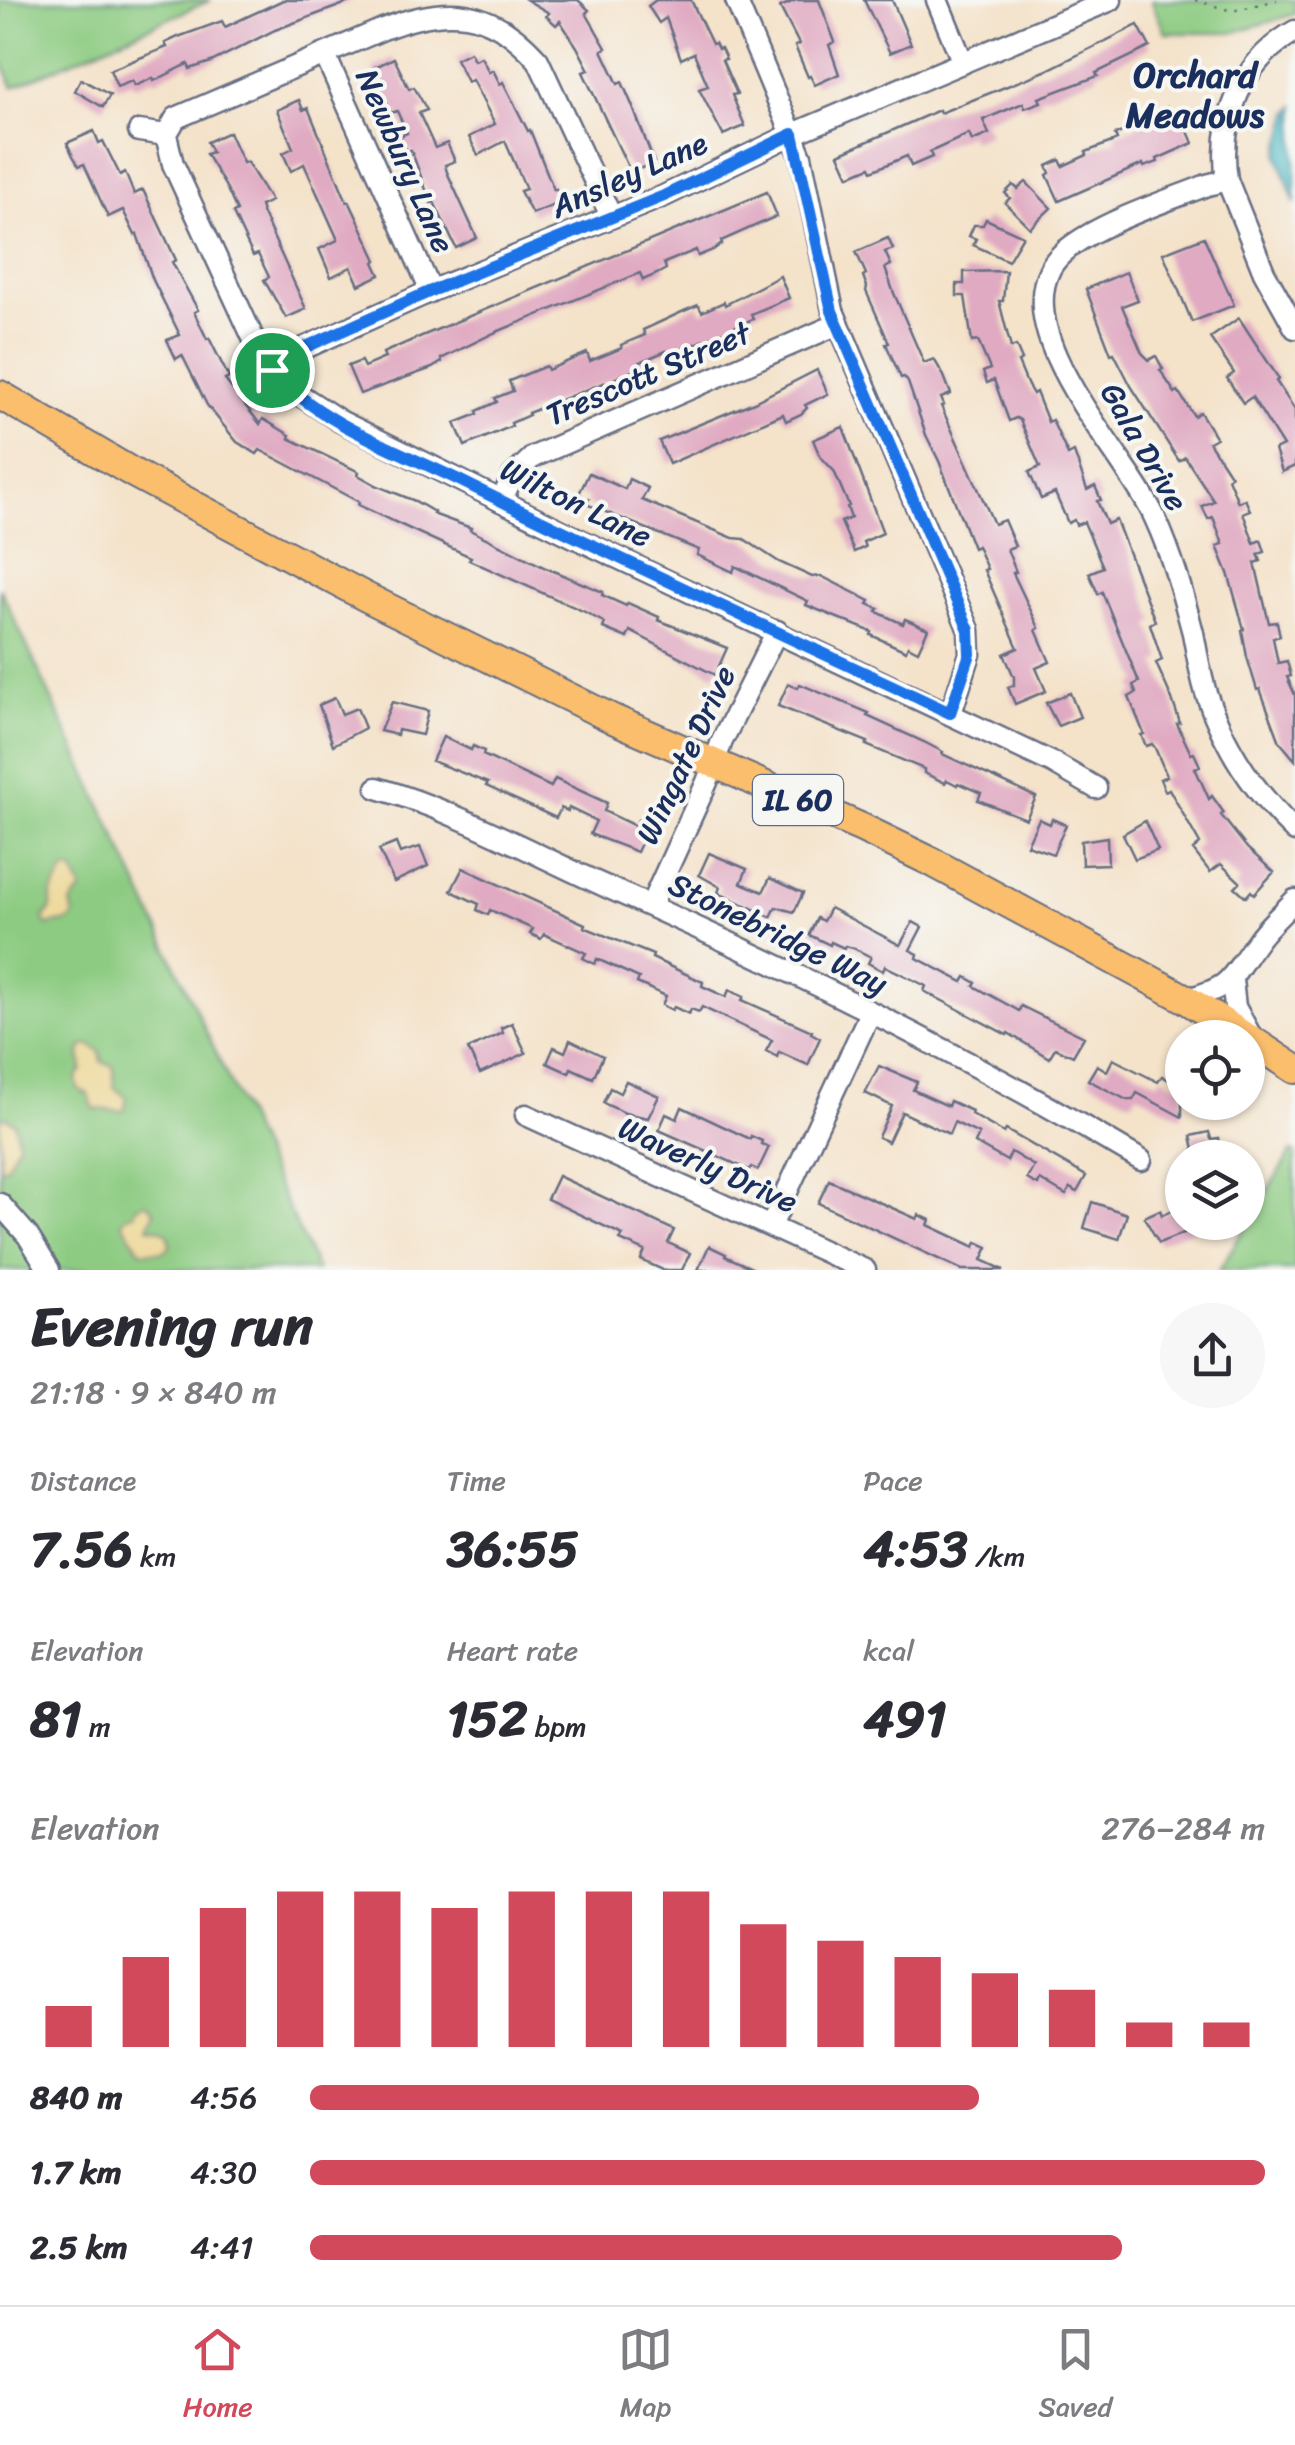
<!DOCTYPE html>
<html lang="en">
<head>
<meta charset="utf-8">
<style>
	body { margin:0; font-family:Sriracha,sans-serif; background:#f7f7f7; color:#2b2b33; height:100vh; display:flex; flex-direction:column; font-size:38px; white-space:nowrap }
	* { box-sizing:border-box; margin:0 }
	p { font-size:32px; color:#7c7c81 }
	.icon { flex:none; width:55px; height:55px; fill:none; stroke:currentColor; stroke-width:2; stroke-linecap:round; stroke-linejoin:round }
	.map { position:relative; height:1270px; overflow:hidden }
	.side { display:flex; flex-direction:column; background:#fff; flex:1 }
	.side>* { flex:none }
	.tools { position:absolute; left:1165px; top:1020px; display:grid; gap:20px }
	.tools a { display:grid; place-items:center; width:100px; height:100px; border-radius:50%; background:#fff; box-shadow:0 2px 8px #0004; font-size:50px }
	.pin { position:absolute; display:grid; place-items:center; width:85px; height:85px; color:#fff; margin:-42px; border:5px solid #fff; border-radius:50%; box-shadow:0 2px 10px #0007 }
	.round { display:grid; place-items:center; flex:none; width:105px; height:105px; border-radius:52px; background:#f7f7f7 }
	.headline { display:flex; align-items:center; justify-content:space-between; height:170px; padding:0 30px }
	h1 { font-size:55px; font-weight:700; line-height:75px }
	.stats { display:grid; grid-template-columns:repeat(3,1fr); gap:15px; height:170px; padding:10px 30px }
	.stats div { display:grid; align-content:center }
	.stats b { font-size:50px; font-weight:700 }
	.stats small { font-size:28px; font-weight:400 }
	.stats p { font-size:28px }
	.chart { height:280px; padding:20px 30px }
	.chart p { display:flex; justify-content:space-between }
	.chart svg { width:100%; height:180px; margin-top:10px; stroke:#d1495b; stroke-width:6 }
	ul { padding:0 30px; list-style:none; font-size:32px }
	li { display:grid; grid-template-columns:160px 120px 1fr; align-items:center; height:75px }
	li i { height:25px; border-radius:12px; background:#d1495b }
	.menu { display:flex; justify-content:space-around; align-items:center; height:140px; border-top:2px solid #e1e1e2; background:#fff; font-size:28px; color:#7c7c81 }
	.menu a { display:grid; justify-items:center; gap:5px }
	.menu .current { color:#d1495b }
	.map>svg:first-child { display:block }
</style>
</head>
<body>
<div class="map">
<svg width="1295" height="1270" viewBox="0 0 1295 1270">
	<rect width="100%" height="100%" fill="#f6f6f2"/>
	<filter id="ink" filterUnits="userSpaceOnUse"><feTurbulence type="fractalNoise" baseFrequency=".01" numOctaves="2"/><feDisplacementMap in="SourceGraphic" scale="20" xChannelSelector="R" yChannelSelector="G"/><feConvolveMatrix kernelMatrix="1 2 1 2 8 2 1 2 1" color-interpolation-filters="sRGB"/></filter>
	<filter id="wash" filterUnits="userSpaceOnUse"><feTurbulence type="fractalNoise" baseFrequency=".0048" numOctaves="4" result="noise"/><feDisplacementMap in="SourceGraphic" scale="40" xChannelSelector="R" yChannelSelector="G"/><feGaussianBlur stdDeviation="2.25" result="paint"/><feColorMatrix in="noise" values="0 0 0 0 0 0 0 0 0 0 0 0 0 0 0 0 0 1.4 0 .05"/><feComposite in="paint" operator="in"/></filter>
	<g filter="url(#wash)">
		<rect width="100%" height="100%" fill="#f4e2c9"/>
		<!-- green -->
		<g fill="#8ccb81" stroke="#547d70" stroke-width="2.5">
			<path d="M0,0H211L13,87L0,56Z"/>
			<path d="M1151,0H1295V14L1232,33H1165Z"/>
			<path d="M0,588L317,1270H0Z"/>
			<path d="M1291,1152L1295,1153V1270H1219Z"/>
		</g>
		<!-- sand -->
		<g fill="#eeda9e" stroke="#84847e" stroke-width="2.5">
			<path d="M65,870H73L82,890L71,904L74,916L69,921L47,925L43,919L51,909V895Z"/>
			<path d="M90,1045L100,1052L102,1062L114,1066V1087L127,1098L124,1111L94,1109L88,1094L78,1089L76,1079L82,1069L80,1052L83,1046Z"/>
			<path d="M6,1117L15,1123L18,1144L6,1167L0,1169V1120Z"/>
			<path d="M147,1203L155,1212L148,1227L160,1229L169,1235L170,1247L162,1252L140,1251L122,1222L126,1216L134,1214L137,1206Z"/>
		</g>
		<!-- water -->
		<path fill="#4bb9c3" stroke="#337490" stroke-width="2.5" d="M1295,106V204L1278,155L1290,112Z"/>
		<g id="blocks">
			<!-- building -->
			<g fill="#e0aac2">
				<path d="M283,0H355L275,30L211,62L190,69L188,64L154,81L153,78L135,86L132,81L117,87L110,70L167,47L165,43L178,37L222,21L225,27Z"/>
				<path d="M527,0H578L589,10L586,13L606,48L602,50L618,84L622,82L632,105L654,162L631,173L583,72L589,70L577,47L560,21L556,25L546,16L549,13Z"/>
				<path d="M656,0H691L712,44L715,43L718,49L721,48L726,59L722,60L737,94L732,95L745,126L723,135L699,89L708,86L694,53L681,59L666,18L659,23L648,6Z"/>
				<path d="M796,0H819L835,42L829,45L839,74L815,85L810,76L808,77L795,46L799,44L780,7Z"/>
				<path d="M864,0H892L911,44L890,53Z"/>
				<path d="M1138,25L1150,47L1096,73L1098,76L1039,98L1041,102L1025,108L1023,103L983,120L989,134L972,141L969,134L930,152L932,157L911,166L907,156L872,171L870,167L849,176L839,154L939,110L940,113L1045,71Z"/>
				<path d="M470,52L474,60L481,57L489,72L493,70L500,84L503,82L528,131L530,130L554,190L556,189L562,202L532,214L520,191L526,189L505,141L478,155L469,137L495,124L472,80L467,82L456,59Z"/>
				<path d="M394,58L409,89L414,87L427,110L419,113L435,148L447,143L455,161L445,165L447,172L477,238L456,248L434,202L431,203L411,150L407,151L400,136L407,133L397,111L391,113L377,82L373,68Z"/>
				<path d="M81,79L110,95L103,107L75,91Z"/>
				<path d="M299,100L303,110L308,108L347,202L349,201L377,260L374,262L380,275L359,285L351,267L331,277L319,249L338,240L304,164L291,171L283,153L293,148L277,110Z"/>
				<path d="M1167,107L1170,115L1179,110L1193,143L1157,159L1158,162L1144,167L1143,164L1059,201L1047,175L1050,173L1047,166L1060,160L1063,166L1087,155L1086,152L1117,140L1115,135L1158,117L1156,111Z"/>
				<path d="M94,131L99,143L103,141L120,175L125,172L134,194L143,190L176,260L172,262L198,310L194,312L207,339L209,338L229,378L225,380L260,424L263,419L290,435L289,438L359,472L358,475L378,486L415,501L434,512L433,514L471,528L470,530L546,568L603,592L602,595L626,606L628,603L659,617L658,620L727,648L715,675L630,631L627,638L603,628L605,623L583,611L469,560L471,557L358,505L359,502L260,450L257,454L237,442L207,405L182,355L176,359L167,340L180,335L153,280L137,234L135,235L123,210L108,217L84,164L79,166L73,156L67,143Z"/>
				<path d="M229,132L243,163L247,162L271,201L260,206L262,212L306,309L286,318L264,280L269,277L258,254L253,256L233,213L237,211L226,187L206,154L212,152L207,142Z"/>
				<path d="M1026,182L1051,208L1030,228L1005,203L1010,198L1005,193L1013,185L1018,189Z"/>
				<path d="M767,192L777,216L721,241L722,244L713,250L698,256L696,250L664,263L666,269L657,274L643,280L640,273L494,333L441,359L442,362L432,368L360,394L348,366L361,361L364,367L385,358L383,353L417,338Z"/>
				<path d="M986,219L1023,236L1008,261L973,245L976,239L969,236L974,225H983Z"/>
				<path d="M1204,237L1234,305L1192,322L1163,253Z"/>
				<path d="M888,238L893,249L885,252L891,265L885,268L893,291L924,363L934,359L944,376L951,394L941,398L944,405L941,406L994,524L1004,520L1015,546L1007,549L1016,572L1013,573L1039,628L1036,630L1050,662L1036,668L1046,691L1015,704L1008,687L1014,685V677L1004,654L1018,648L984,570L987,569L977,546L973,548L939,461L926,435L908,382L904,377L901,378L886,344L889,343L866,291L867,287L863,276L866,274L856,252Z"/>
				<path d="M1006,271L1003,301H999L1011,348L1016,346L1022,360L1018,362L1028,386L1033,394L1036,392L1048,422L1052,420L1068,455L1074,452L1087,490L1095,486L1101,500L1097,501L1107,524L1116,520L1155,621L1150,624L1162,660L1156,663L1172,699L1180,723L1177,724L1191,754L1194,753L1200,766L1195,768L1209,799L1212,796L1224,813L1221,815L1247,848L1274,872L1254,894L1251,891L1246,897L1235,887L1240,882L1221,864L1210,872L1193,850L1200,844L1169,789L1165,791L1160,779L1167,776L1155,748L1152,744L1146,746L1141,735L1144,734L1129,697L1136,693L1133,685L1139,682L1102,592L1098,594L1089,573L1103,567L1084,522L1076,525L1074,520L1068,523L1055,493L1041,499L1029,472L1040,467L1020,420L1016,418L1009,421L994,380L987,383L983,372L990,369L978,341L972,342L965,296H957V284H964V272Z"/>
				<path d="M1126,272L1138,300L1122,306L1142,353L1149,360L1156,356L1163,369L1160,370L1175,393L1178,391L1194,416L1200,412L1216,438L1209,442L1231,476L1228,478L1238,502L1245,499L1250,510L1243,513L1254,543L1261,540L1265,552L1258,554L1261,561L1255,563L1269,623L1277,622L1280,636L1273,638L1278,663L1287,661L1291,676L1287,677L1295,695V760L1280,742L1260,689L1257,690L1247,657L1242,630L1244,629L1228,573L1217,546L1223,544L1213,517L1208,519L1202,506L1214,501L1185,457L1179,461L1131,386L1114,353L1111,354L1086,289Z"/>
				<path d="M780,276L789,298L751,314L753,319L668,356L666,351L640,362L642,366L624,375L528,413L529,415L511,423L512,426L465,446L455,423L478,414L477,411L497,402L495,398L513,391L509,381L546,366L548,370L587,353L590,361L622,348L621,345L645,335L643,330L684,311L698,305L702,312L724,302L725,305Z"/>
				<path d="M1239,318L1279,379L1276,381L1295,410V466L1282,472L1275,450L1283,446L1252,397L1243,403L1227,378L1234,373L1210,338Z"/>
				<path d="M817,370L828,394L805,405L807,408L801,414L786,421L783,414L669,464L659,441L754,402Z"/>
				<path d="M843,427L883,533L863,542L865,547L854,552L841,522L851,518L847,507L849,506L834,471L820,456L813,440Z"/>
				<path d="M589,473L625,489L629,479L648,488L642,500L733,538L744,539L779,562L812,577L821,576L870,601L868,604L879,609L877,612L903,624L905,619L928,629L918,651L908,646L906,651L871,635L872,632L806,605L808,601L735,566L733,572L697,555L699,550L586,504L589,499L579,494Z"/>
				<path d="M788,684L798,688L800,684L869,713L867,716L924,742L943,752L942,754L1036,797L1026,819L978,800L981,793L958,783L957,785L947,780L945,783L924,773V769L866,745L868,742L778,706Z"/>
				<path d="M1070,693L1080,717L1058,726L1046,703Z"/>
				<path d="M335,698L342,714L357,708L365,728L333,745L319,705Z"/>
				<path d="M392,702L428,711L422,735L398,730L397,735L380,731Z"/>
				<path d="M443,737L471,750L473,746L484,751L483,755L551,787L555,779L607,803L604,811L635,826L638,820L649,826L637,852L590,834L596,821L569,808L568,811L561,808L556,818L486,786L488,783L432,761Z"/>
				<path d="M1039,819L1050,824L1052,819L1066,825L1053,854L1027,845Z"/>
				<path d="M1145,821L1158,850L1135,859L1123,834Z"/>
				<path d="M1107,837L1108,864L1082,865L1081,841Z"/>
				<path d="M396,843L400,853L420,847L428,866L394,882L379,850Z"/>
				<path d="M709,853L747,869L741,883L763,892L770,878L803,893L794,912L776,907L771,917L718,893L720,887L699,875Z"/>
				<path d="M463,868L585,924L584,927L653,955L652,958L703,982L702,986L726,997L729,990L744,997L742,1000L812,1031L811,1033L820,1038L808,1065L779,1052L777,1057L766,1051L772,1040L702,1007L699,1012L691,1009L689,1014L674,1007L672,1010L662,1005L666,996L637,983L639,978L597,959L595,964L583,958L586,953L544,934L541,939L530,934L533,929L490,910L488,915L477,910L479,904L451,891Z"/>
				<path d="M830,908L900,945L913,922L922,927L910,950L918,954L917,958L963,982L966,977L976,983L974,986L1019,1011L1021,1006L1084,1037L1073,1056L1055,1048L1049,1058L1008,1033L1007,1035L924,991L926,986L885,966L883,971L868,963L871,957L853,948L845,946L844,948L831,942L830,945L809,935L817,918L823,921Z"/>
				<path d="M512,1023L526,1053L480,1074L468,1049L503,1033L501,1028Z"/>
				<path d="M570,1040L603,1056L593,1078L571,1068L569,1073L547,1063L554,1047L565,1052Z"/>
				<path d="M1113,1059L1158,1082L1162,1076L1182,1088V1117L1137,1093L1133,1100H1127L1088,1080L1097,1065L1107,1071Z"/>
				<path d="M879,1066L917,1082L913,1090L948,1106L950,1101L972,1111L971,1114L1004,1133L1006,1130L1086,1176L1077,1192L1070,1188L1066,1195L1040,1180L1038,1185L1027,1179L1034,1166L1011,1152L1007,1161L975,1143L979,1134L954,1122L949,1134L902,1112L888,1142L878,1137L892,1106L865,1093Z"/>
				<path d="M626,1081L659,1096L648,1118L625,1113L603,1103L610,1088L620,1093Z"/>
				<path d="M682,1107L750,1139L751,1136L762,1141L761,1144L769,1147L758,1170L751,1167L749,1170L659,1130L666,1114L677,1119Z"/>
				<path d="M1209,1132L1211,1139L1219,1138L1223,1158H1196L1191,1136Z"/>
				<path d="M558,1176L674,1230L668,1243L690,1253L682,1270H663L641,1260L645,1251L620,1240L623,1235L547,1199Z"/>
				<path d="M829,1180L917,1219L919,1215L930,1220L928,1225L975,1247L977,1242L988,1247L982,1260L1004,1270H962L818,1203Z"/>
				<path d="M1092,1202L1127,1214L1119,1239L1084,1228Z"/>
				<path d="M1182,1206V1222L1209,1223L1159,1243L1144,1217L1160,1210L1162,1215Z"/>
				<path d="M709,1246L726,1254L725,1256L756,1270H698Z"/>
			</g>
		</g>
	</g>
	<g filter="url(#ink)">
		<use href="#blocks" fill-opacity="0" stroke="#676e83" stroke-width="2.5"/>
		<g fill="none" stroke-linecap="round" stroke-linejoin="round">
			<defs>
				<g id="minor">
					<path d="M736,0L801,156L833,311L969,630L970,654L951,713"/>
					<path d="M937,0L963,63"/>
					<path d="M1295,31C1241,62 1218,120 1227,180L1264,272L1295,328"/>
					<path d="M325,55L431,291"/>
					<path d="M139,131L166,135"/>
					<path d="M166,135L173,164L255,342L286,386L340,421L576,538L1053,763L1096,788"/>
					<path d="M166,135L176,118L383,29C447,4 491,7 538,60L611,216"/>
					<path d="M1227,180L1207,185C1166,202 1069,231 1050,269C1013,342 1126,454 1155,518C1172,555 1183,595 1193,633C1197,653 1200,674 1206,693C1224,747 1254,792 1295,831"/>
					<path d="M272,370L289,355L431,291L664,196L793,134L1111,0"/>
					<path d="M501,501L513,476L533,457L838,324"/>
					<path d="M377,788C457,811 531,853 607,887C790,968 969,1058 1141,1160"/>
					<path d="M651,905L707,782L722,741L777,631"/>
					<path d="M1232,980L1235,1007L1252,1038"/>
					<path d="M1186,999C1234,987 1230,978 1257,941C1267,926 1282,914 1295,900"/>
					<path d="M526,1115L865,1270"/>
					<path d="M0,1204L28,1236L49,1270"/>
					<path d="M771,1226L870,1013"/>
				</g>
				<g id="major">
					<path d="M0,395L135,474L366,597L613,719L862,828L932,862L1186,999L1247,1038"/>
					<path d="M1248,1038L1295,1069"/>
				</g>
			</defs>
			<!-- minor casing -->
			<use href="#minor" stroke="#676e83" stroke-width="25"/>
			<!-- major casing -->
			<use href="#major" stroke="#676e83" stroke-width="32"/>
			<!-- path -->
			<path stroke="#676e83" stroke-width="2.5" stroke-dasharray="2.5 8" stroke-linecap="butt" d="M1195,0L1232,11L1277,0"/>
			<!-- minor -->
			<use href="#minor" stroke="#fff" stroke-width="20"/>
			<!-- major -->
			<use href="#major" stroke="#fabe6d" stroke-width="28"/>
		</g>
	</g>
	<g fill="none" stroke-linecap="round" stroke-linejoin="round" filter="url(#ink)">
		<defs>
			<path id="route" d="M793,134L832,311L969,630L970,654L950,713C787,636 623,562 461,481C398,450 319,424 272,370L288,355L431,291L664,196Z"/>
		</defs>
		<!-- route casing -->
		<use href="#route" stroke="#fff" stroke-width="20"/>
		<!-- route -->
		<use href="#route" stroke="#1a73e8" stroke-width="12"/>
	</g>
	<g text-anchor="middle" dominant-baseline="central" stroke-width="8" stroke-linejoin="round" paint-order="stroke">
		<!-- shield labels -->
		<rect fill="#f6f6f2" stroke="#5d6b8a" stroke-width="2.5" x="753" y="775" width="90" height="50" rx="8"/>
		<g font-size="30" font-weight="bold" fill="#1b2f5e">
			<text x="798" y="800">IL 60</text>
		</g>
		<!-- street labels -->
		<g font-size="32" fill="#1b2f5e" stroke="#f6f6f2">
			<text transform="translate(405 161) rotate(66)">Newbury Lane</text>
			<text transform="translate(629 175) rotate(-24)">Ansley Lane</text>
			<text transform="translate(648 374) rotate(-23)">Trescott Street</text>
			<text transform="translate(1144 447) rotate(60)">Gala Drive</text>
			<text transform="translate(576 503) rotate(26)">Wilton Lane</text>
			<text transform="translate(686 755) rotate(-65)">Wingate Drive</text>
			<text transform="translate(778 934) rotate(26)">Stonebridge Way</text>
			<text transform="translate(708 1165) rotate(24)">Waverly Drive</text>
		</g>
		<!-- neighbourhood labels -->
		<g font-size="35" font-weight="bold" fill="#1b2f5e" stroke="#f6f6f2">
			<text x="1195" y="75">Orchard<tspan x="1195" dy="40">Meadows</tspan></text>
		</g>
	</g>
</svg>
<div class="tools">
<a><svg class="icon" aria-label="locate" viewBox="0 0 24 24"><circle cx="12" cy="12" r="6"/><path d="M12 2v4M12 18v4M2 12h4M18 12h4"/></svg></a>
<a><svg class="icon" aria-label="layers" viewBox="0 0 24 24"><path d="M12 4l9 5-9 5-9-5zM3 14l9 5 9-5"/></svg></a>
</div>
<div class="pin" style="left:272px;top:370px;background:#1e9e55"><svg class="icon" aria-label="arrive" viewBox="0 0 24 24"><path d="M6 21V4h12l-3 4 3 4H6"/></svg></div>
</div>
<section class="side">
<div class="headline"><div><h1>Evening run</h1><p>21:18 · 9 × 840 m</p></div><a class="round"><svg class="icon" aria-label="share" viewBox="0 0 24 24"><path d="M12 15V3M7 8l5-5 5 5M5 13v7h14v-7"/></svg></a></div>
<div class="stats">
<div><p>Distance</p><b>7.56<small> km</small></b></div>
<div><p>Time</p><b>36:55</b></div>
<div><p>Pace</p><b>4:53<small> /km</small></b></div>
</div>
<div class="stats">
<div><p>Elevation</p><b>81<small> m</small></b></div>
<div><p>Heart rate</p><b>152<small> bpm</small></b></div>
<div><p>kcal</p><b>491</b></div>
</div>
<div class="chart"><p><span>Elevation</span>276–284 m</p>
<svg viewBox="0 0 160 44" preserveAspectRatio="none"><path d="M5 44V34M15 44V22M25 44V10M35 44V6M45 44V6M55 44V10M65 44V6M75 44V6M85 44V6M95 44V14M105 44V18M115 44V22M125 44V26M135 44V30M145 44V38M155 44V38"/></svg>
</div>
<ul>
<li><b>840 m</b>4:56<i style="width:70%"></i></li>
<li><b>1.7 km</b>4:30<i style="width:100%"></i></li>
<li><b>2.5 km</b>4:41<i style="width:85%"></i></li>
</ul>
</section>
<nav class="menu">
<a class="current"><svg class="icon" aria-label="home" viewBox="0 0 24 24"><path d="M3 11l9-7 9 7M6 9v11h12V9"/></svg>Home</a>
<a><svg class="icon" aria-label="map" viewBox="0 0 24 24"><path d="M3 6l6-2 6 2 6-2v14l-6 2-6-2-6 2zM9 4v14M15 6v14"/></svg>Map</a>
<a><svg class="icon" aria-label="saved" viewBox="0 0 24 24"><path d="M7 4h10v16l-5-4-5 4z"/></svg>Saved</a>
</nav>
</body>
</html>
